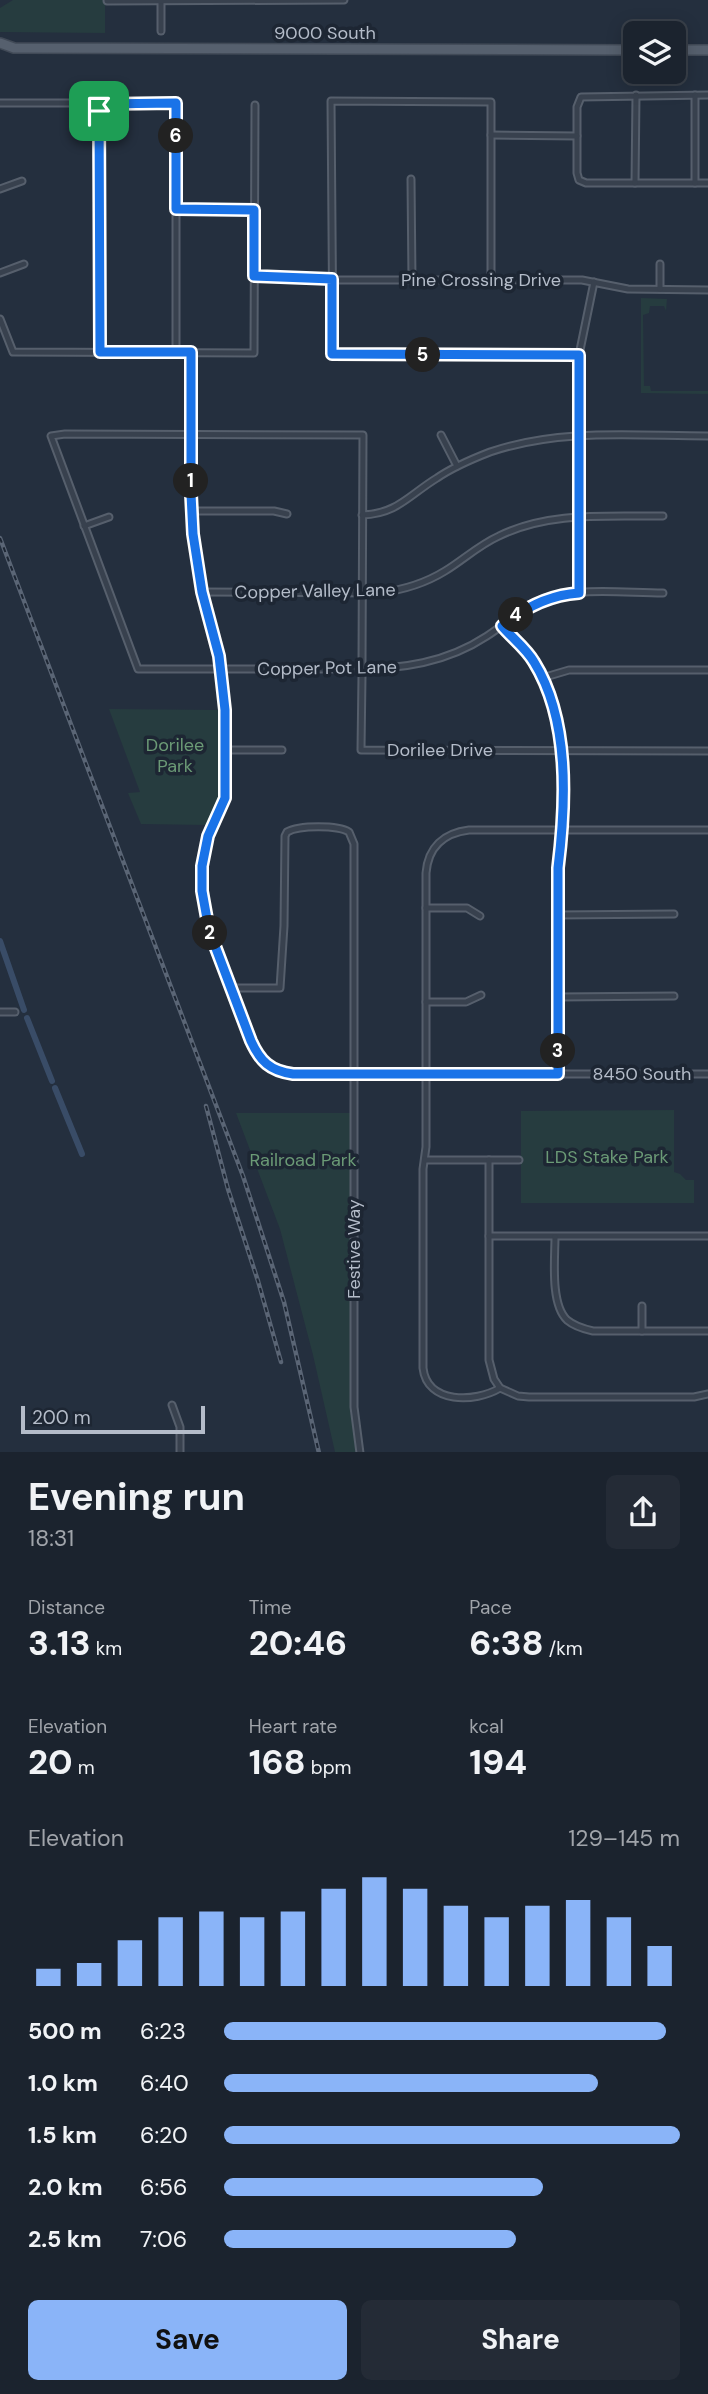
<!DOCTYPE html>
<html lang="en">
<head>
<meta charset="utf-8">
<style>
	body { margin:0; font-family:"DM Sans",sans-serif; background:#242b36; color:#f1f3f6; height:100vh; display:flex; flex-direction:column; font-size:26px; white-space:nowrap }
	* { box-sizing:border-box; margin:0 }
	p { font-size:23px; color:#a0a4aa }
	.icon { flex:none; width:38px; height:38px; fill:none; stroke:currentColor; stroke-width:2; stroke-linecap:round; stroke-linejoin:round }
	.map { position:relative; height:1452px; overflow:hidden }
	.panel { display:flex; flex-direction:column; background:#1b232e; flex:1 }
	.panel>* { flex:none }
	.controls { position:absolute; left:623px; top:21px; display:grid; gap:14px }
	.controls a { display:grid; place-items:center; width:63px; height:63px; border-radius:10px; background:#1b232e; box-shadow:0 4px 18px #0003,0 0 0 2px #39404a; font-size:35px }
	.scale { position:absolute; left:21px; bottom:18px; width:184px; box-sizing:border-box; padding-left:7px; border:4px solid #b4bcc9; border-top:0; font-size:19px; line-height:24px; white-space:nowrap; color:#b4bcc9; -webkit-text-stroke:5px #1d2633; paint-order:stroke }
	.pin { position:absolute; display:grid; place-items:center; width:60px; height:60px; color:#fff; margin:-30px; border-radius:14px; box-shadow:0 4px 10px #0006 }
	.km { position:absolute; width:35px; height:35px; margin:-18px; border-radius:50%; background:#222; color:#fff; font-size:19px; line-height:35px; text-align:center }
	.round { display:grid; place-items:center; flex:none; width:74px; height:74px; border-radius:10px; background:#242b36 }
	.summary { display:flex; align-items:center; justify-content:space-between; height:119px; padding:0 28px }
	h1 { font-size:38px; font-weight:700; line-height:52px }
	.metrics { display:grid; grid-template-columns:repeat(3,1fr); gap:10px; height:119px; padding:7px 28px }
	.metrics div { display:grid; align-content:center }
	.metrics b { font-size:35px; font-weight:700 }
	.metrics small { font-size:19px; font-weight:400 }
	.metrics p { font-size:19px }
	.chart { height:196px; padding:14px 28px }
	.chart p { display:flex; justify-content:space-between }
	.chart svg { width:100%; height:126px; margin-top:7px; stroke:#8ab4f8; stroke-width:6 }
	.cta { display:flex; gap:14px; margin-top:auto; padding:14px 28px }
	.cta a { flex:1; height:80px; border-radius:10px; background:#8ab4f8; color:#111; font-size:28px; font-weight:700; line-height:80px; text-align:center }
	.cta a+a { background:#242b36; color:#f1f3f6 }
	ul { padding:0 28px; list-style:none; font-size:23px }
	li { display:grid; grid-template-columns:112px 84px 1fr; align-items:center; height:52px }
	li i { height:18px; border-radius:9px; background:#8ab4f8 }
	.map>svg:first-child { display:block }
</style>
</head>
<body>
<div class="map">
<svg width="708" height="1453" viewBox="0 0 708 1453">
	<rect width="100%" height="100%" fill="#242f3e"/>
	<!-- green -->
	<g fill="#263c3f">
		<path d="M13,0H105V33L0,32V8Z"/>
		<path d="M641,298L667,299L666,311L664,306H650L649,313L643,315L644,386H650L651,391H708V394L641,393Z"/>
		<path d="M109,709L220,710V794L206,825L141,824L128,793L140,792Z"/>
		<path d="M674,1110V1172L680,1174L686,1180H694V1203H521V1111Z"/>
		<path d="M236,1113H351L350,1409L356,1452H335L313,1355L280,1229Z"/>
	</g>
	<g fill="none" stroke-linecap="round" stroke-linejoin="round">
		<!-- canal -->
		<g stroke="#394c67" stroke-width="6">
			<path d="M0,941L24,1010"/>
			<path d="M27,1018L52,1081"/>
			<path d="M55,1088L82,1154"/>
		</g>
		<defs>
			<g id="street">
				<path d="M161,0V31"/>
				<path d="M107,1L344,0"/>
				<path d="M708,95L581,97L577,107V173L579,180L586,183H708"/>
				<path d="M0,103H176V352"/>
				<path d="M99,104L100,352"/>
				<path d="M491,135L577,136"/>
				<path d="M411,179L412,280"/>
				<path d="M635,183L636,95"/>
				<path d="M695,183V95"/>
				<path d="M0,189L22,181"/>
				<path d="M176,209L254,210"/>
				<path d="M0,273L24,264"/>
				<path d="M254,276L332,280H582L628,289L708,290"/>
				<path d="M491,280V102L331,101L333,354L579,355"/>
				<path d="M660,289V264"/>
				<path d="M0,319L13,352L254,353L255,105"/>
				<path d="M191,352V493L193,534L202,592L220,663L225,710V798L212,824L204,850L202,866L204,911L216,950L257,1054L274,1070L293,1074H708"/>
				<path d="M441,435L457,466"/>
				<path d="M192,511H274L287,514"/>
				<path d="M362,515C397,514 409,495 437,478C453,467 472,459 490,452C560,428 635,436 708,436"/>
				<path d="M84,526L109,517"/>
				<path d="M202,592L379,593C403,590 424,584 445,571C463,560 479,545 499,536C550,511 608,517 663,516"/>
				<path d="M579,593V355L594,282"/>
				<path d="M663,593C625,593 582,587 546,599C523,607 507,623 487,636C446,663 402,669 354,669H138L51,436L65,434L363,435L362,663V676L361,750L708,751"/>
				<path d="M502,626C511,637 523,646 531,658C570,713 567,804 558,868V1074"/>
				<path d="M542,678L569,670H708"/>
				<path d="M226,750H282"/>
				<path d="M708,830H469C444,833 428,847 426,873V1147L423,1169V1368C427,1404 475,1403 500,1388L518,1396L529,1397H694L708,1394"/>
				<path d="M426,908H467L480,916"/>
				<path d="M558,915L674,914"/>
				<path d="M230,988H280L284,926L285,836L287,832C299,825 338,825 349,832L354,844V1407L360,1453"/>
				<path d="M559,997L674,996"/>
				<path d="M426,1002H466L481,995"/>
				<path d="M0,1012H15"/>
				<path d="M425,1160H519"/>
				<path d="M489,1160V1360L494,1379L500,1388"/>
				<path d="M489,1236H708"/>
				<path d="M555,1237C555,1258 550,1304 567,1320C574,1326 584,1329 593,1331H708"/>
				<path d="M642,1331V1306"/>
				<path d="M172,1405L180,1427V1453"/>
			</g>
			<g id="primary">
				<path d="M0,43L14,48L635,50"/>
				<path d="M674,50H708"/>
			</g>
		</defs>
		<!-- street casing -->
		<use href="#street" stroke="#565f6c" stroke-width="9"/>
		<!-- primary casing -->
		<use href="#primary" stroke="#414a57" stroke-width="12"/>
		<!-- street -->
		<use href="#street" stroke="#38414e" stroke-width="5"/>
		<!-- primary -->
		<use href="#primary" stroke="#56606e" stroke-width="9"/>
		<defs>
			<g id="rail">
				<path d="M0,538L243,1176L284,1302L319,1453"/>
				<path d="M206,1106L228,1189L258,1281L281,1362"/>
			</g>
		</defs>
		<!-- rail casing -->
		<use href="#rail" stroke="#5a6575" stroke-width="4.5"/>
		<!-- rail -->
		<use href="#rail" stroke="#1d2633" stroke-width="2" stroke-dasharray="5" stroke-linecap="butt"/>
	</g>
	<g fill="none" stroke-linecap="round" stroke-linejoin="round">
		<defs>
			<path id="route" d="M176,103V209L254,210V276L332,279V354L579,355V593C549,595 525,607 502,626C512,638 526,648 534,662C570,720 566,803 558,868V1074H293C270,1071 260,1061 251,1041L209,930L202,891V866L208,836L225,798V710L219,656L202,592L193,534L191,494V352H100L99,104Z"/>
		</defs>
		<!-- route casing -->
		<use href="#route" stroke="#fff" stroke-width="14"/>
		<!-- route -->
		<use href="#route" stroke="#1a73e8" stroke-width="9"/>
	</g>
	<g text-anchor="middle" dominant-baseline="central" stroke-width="7" stroke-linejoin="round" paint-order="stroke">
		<!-- street labels -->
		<g font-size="18" fill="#b4bcc9" stroke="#1d2633">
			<text x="325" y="33">9000 South</text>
			<text x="481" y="280">Pine Crossing Drive</text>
			<text transform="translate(315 591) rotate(-1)">Copper Valley Lane</text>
			<text transform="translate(327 668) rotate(-1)">Copper Pot Lane</text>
			<text x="440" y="750">Dorilee Drive</text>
			<text x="642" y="1074">8450 South</text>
			<text transform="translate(354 1249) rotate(-90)">Festive Way</text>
		</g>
		<!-- park labels -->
		<g font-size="18" fill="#6b9a76" stroke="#1d2633">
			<text x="175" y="745">Dorilee<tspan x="175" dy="21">Park</tspan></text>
			<text x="607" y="1157">LDS Stake Park</text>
			<text x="303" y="1160">Railroad Park</text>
		</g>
	</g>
</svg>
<div class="controls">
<a><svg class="icon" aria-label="layers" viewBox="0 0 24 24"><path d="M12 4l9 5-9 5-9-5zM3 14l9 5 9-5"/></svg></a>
</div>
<div class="scale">200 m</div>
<div class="pin" style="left:99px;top:111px;background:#1e9e55"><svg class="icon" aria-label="arrive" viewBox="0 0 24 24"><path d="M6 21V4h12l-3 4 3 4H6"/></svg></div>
<b class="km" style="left:191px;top:481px">1</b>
<b class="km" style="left:210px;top:933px">2</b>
<b class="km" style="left:558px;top:1051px">3</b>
<b class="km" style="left:516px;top:615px">4</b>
<b class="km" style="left:423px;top:355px">5</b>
<b class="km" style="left:176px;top:136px">6</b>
</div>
<section class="panel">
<div class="summary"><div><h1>Evening run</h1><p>18:31</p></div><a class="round"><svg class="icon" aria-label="share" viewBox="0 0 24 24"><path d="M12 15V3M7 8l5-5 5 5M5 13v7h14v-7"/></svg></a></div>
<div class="metrics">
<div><p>Distance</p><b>3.13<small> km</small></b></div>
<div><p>Time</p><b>20:46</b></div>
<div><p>Pace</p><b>6:38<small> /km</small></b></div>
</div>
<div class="metrics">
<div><p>Elevation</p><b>20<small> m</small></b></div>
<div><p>Heart rate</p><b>168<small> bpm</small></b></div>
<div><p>kcal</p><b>194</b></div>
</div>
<div class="chart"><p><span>Elevation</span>129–145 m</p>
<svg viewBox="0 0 160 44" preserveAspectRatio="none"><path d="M5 44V38M15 44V36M25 44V28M35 44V20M45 44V18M55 44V20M65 44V18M75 44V10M85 44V6M95 44V10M105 44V16M115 44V20M125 44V16M135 44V14M145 44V20M155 44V30"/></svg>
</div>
<ul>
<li><b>500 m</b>6:23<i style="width:97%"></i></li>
<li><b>1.0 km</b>6:40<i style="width:82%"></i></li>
<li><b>1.5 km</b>6:20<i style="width:100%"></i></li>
<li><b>2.0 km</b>6:56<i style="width:70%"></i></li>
<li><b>2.5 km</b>7:06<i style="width:64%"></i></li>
</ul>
<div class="cta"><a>Save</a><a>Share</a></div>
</section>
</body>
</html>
